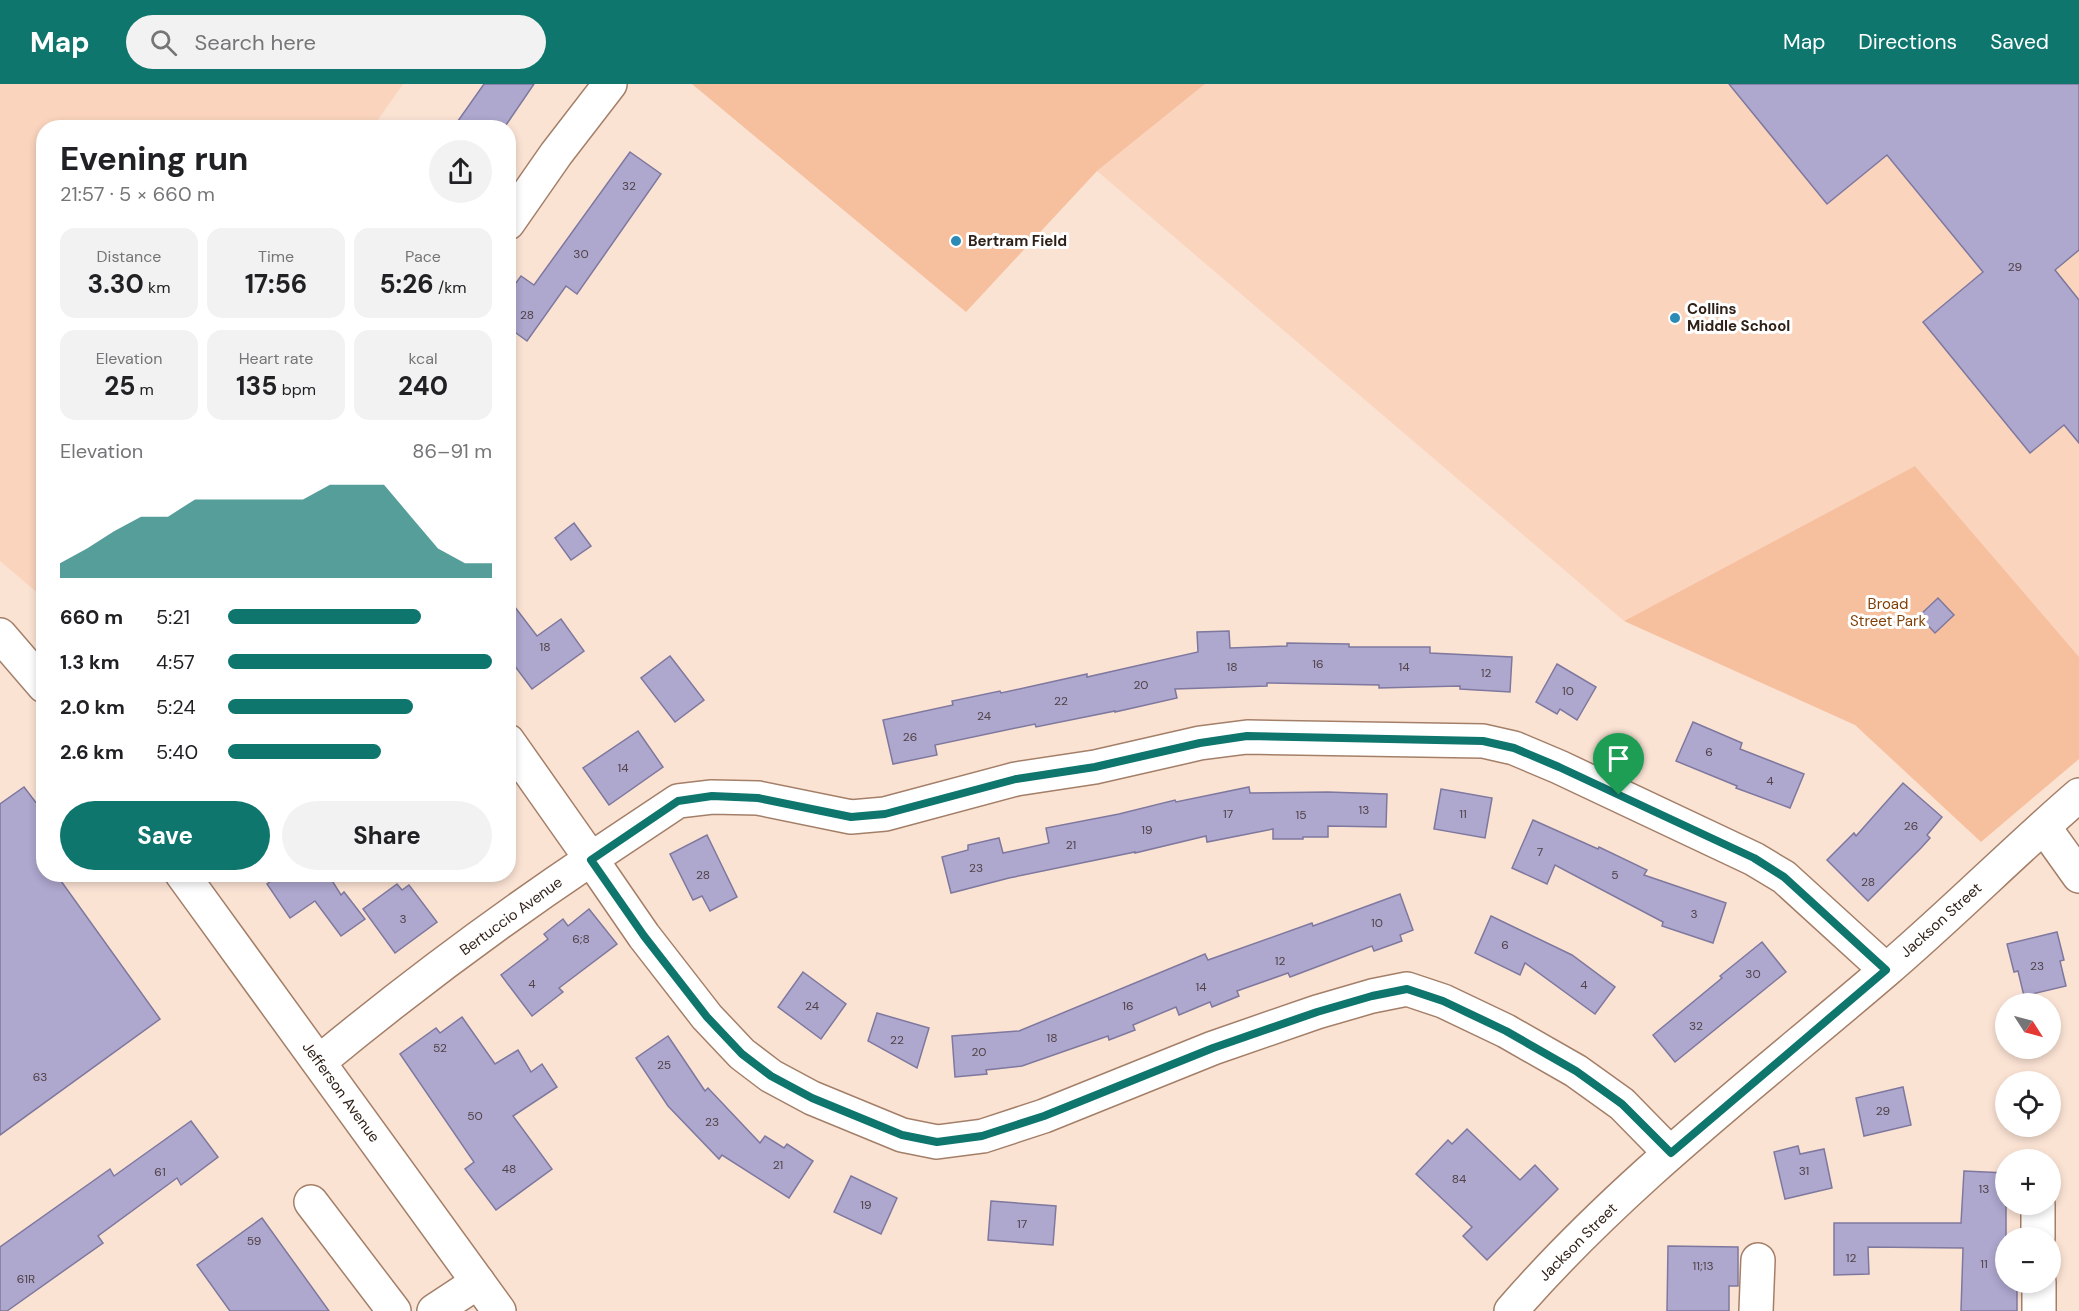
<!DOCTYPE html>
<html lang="en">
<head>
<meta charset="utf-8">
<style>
	body { margin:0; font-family:"DM Sans",sans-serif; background:#f2f2f2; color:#202124; height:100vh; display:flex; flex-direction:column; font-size:22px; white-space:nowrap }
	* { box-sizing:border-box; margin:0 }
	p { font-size:20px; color:#757577 }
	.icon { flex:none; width:33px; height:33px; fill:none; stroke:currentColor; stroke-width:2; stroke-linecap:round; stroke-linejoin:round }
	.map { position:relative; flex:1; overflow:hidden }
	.side { position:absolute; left:36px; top:36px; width:480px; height:762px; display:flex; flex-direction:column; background:#fff; border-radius:24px; box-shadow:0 3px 9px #0003 }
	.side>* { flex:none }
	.needle { width:39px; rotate:126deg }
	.fabs { position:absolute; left:1995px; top:909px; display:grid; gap:12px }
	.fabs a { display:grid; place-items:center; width:66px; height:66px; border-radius:50%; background:#fff; box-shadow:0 3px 9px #0003; font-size:30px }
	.pin { position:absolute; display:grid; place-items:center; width:51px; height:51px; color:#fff; margin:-62px -26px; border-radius:50% 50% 50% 0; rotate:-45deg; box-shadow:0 0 6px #0007 }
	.pin .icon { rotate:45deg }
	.round { display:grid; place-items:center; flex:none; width:63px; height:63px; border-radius:32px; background:#f2f2f2 }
	.headline { display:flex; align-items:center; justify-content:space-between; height:102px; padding:0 24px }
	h1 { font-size:33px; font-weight:700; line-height:45px }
	.figures { display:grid; grid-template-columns:repeat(3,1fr); gap:9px; height:102px; padding:6px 24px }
	.figures div { display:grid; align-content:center; border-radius:15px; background:#f2f2f2; text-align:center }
	.figures b { font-size:26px; font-weight:700 }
	.figures small { font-size:16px; font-weight:400 }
	.figures p { font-size:16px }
	.chart { height:168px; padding:12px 24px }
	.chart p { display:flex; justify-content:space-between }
	.chart svg { width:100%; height:108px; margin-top:6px; fill:#0f766e; opacity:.7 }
	.button { display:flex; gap:12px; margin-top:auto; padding:12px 24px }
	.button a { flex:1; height:69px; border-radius:36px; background:#0f766e; color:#fff; font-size:24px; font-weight:700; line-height:69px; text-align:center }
	.button a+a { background:#f2f2f2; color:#202124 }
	ul { padding:0 24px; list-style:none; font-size:20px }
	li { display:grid; grid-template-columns:96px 72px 1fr; align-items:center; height:45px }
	li i { height:15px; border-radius:8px; background:#0f766e }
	header { display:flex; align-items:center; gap:36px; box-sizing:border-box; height:84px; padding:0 30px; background:#0f766e; color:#fff }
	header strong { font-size:28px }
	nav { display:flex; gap:33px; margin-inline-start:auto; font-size:21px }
	.search { width:420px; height:54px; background:#f2f2f2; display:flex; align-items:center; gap:15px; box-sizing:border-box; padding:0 21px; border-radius:33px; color:#757577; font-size:22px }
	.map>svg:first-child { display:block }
</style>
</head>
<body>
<header>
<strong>Map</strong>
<div class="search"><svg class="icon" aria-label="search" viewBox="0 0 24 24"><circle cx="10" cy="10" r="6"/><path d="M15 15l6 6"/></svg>Search here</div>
<nav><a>Map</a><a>Directions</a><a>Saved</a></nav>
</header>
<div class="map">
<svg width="2079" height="1227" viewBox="0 0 2079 1227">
	<rect width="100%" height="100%" fill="#fbe3d4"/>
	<!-- built -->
	<g fill="#fad4bd">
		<path d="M0,0H403L373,43L44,44V506L40,511L0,477Z"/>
		<path d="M1205,0H2079V574L1915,382L1624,537L1097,87Z"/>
	</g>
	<!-- green -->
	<g fill="#f6c09f">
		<path d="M692,0H1205L1097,87L966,228Z"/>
		<path d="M1915,382L2079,573V675L1981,758L1855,641L1624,537Z"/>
	</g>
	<!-- building -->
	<g fill="#aea7ce" stroke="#7f789e" stroke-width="1.5">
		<path d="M484,0H534L504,44H453Z"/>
		<path d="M1729,0H2079V166L2055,186L2079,216V359L2064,341L2030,369L1923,238L1983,188L1887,71L1827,120Z"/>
		<path d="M630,68L661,90L577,210L566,202L527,257L508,243V210L521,192L534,201Z"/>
		<path d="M574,439L591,462L571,476L555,454Z"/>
		<path d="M508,514L537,552L561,535L584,567L532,605L508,573Z"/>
		<path d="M1938,514L1954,531L1935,549L1919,532Z"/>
		<path d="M1229,547L1230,564L1287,562V559L1349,560V563H1430V569L1512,573L1510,608L1460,605V602L1379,604V601L1267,599V602L1175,605L1177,614L1115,628V627L1036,643L1035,640L935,661L937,671L893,680L883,636L953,621L952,617L1000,607L1001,609L1087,590V593L1198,568L1197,548Z"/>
		<path d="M670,572L704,616L675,638L641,594Z"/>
		<path d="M1557,580L1596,603L1577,636L1560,625L1557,630L1536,618Z"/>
		<path d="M1693,638L1742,659L1740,665L1804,690L1790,724L1736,704L1737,702L1676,677Z"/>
		<path d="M638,647L663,683L609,721L583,684Z"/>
		<path d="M1903,699L1942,733L1927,751L1930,754L1921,764L1868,817L1827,776L1854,749L1856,752Z"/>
		<path d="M24,703L44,729V790H56L160,935L0,1051V720Z"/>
		<path d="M1249,703L1250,709L1328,708L1387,710L1386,743L1328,742V753H1303V755H1273V745L1207,758L1206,752L1135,769V768L1009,794L951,809L942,773L968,766V761L999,754L1003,769L1049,759L1046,744L1119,730L1175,716L1176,718Z"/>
		<path d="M1441,705L1492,714L1485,754L1434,745Z"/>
		<path d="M1533,736L1598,765L1599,763L1647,786L1644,791L1726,819L1713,859L1662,842L1663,838L1555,781L1547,800L1512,784Z"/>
		<path d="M707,751L737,813L710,827L702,812L693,816L670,770Z"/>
		<path d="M281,790H328L341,811L344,808L365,835L341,852L315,817L290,834L267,800Z"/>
		<path d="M397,800L402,806L409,801L437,838L395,869L363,825Z"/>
		<path d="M1400,810L1413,846L1400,851L1402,857L1374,867L1372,862L1290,893L1288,889L1237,907L1239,912L1212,923L1210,918L1179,931L1176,923L1133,941L1135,946L1109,956L1108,952L1022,982L986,986L987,990L955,993L952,952L1019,947L1205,870L1208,876L1312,839L1313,842Z"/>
		<path d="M589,825L617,860L559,904L563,908L532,932L501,891L548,855L544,850L563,835L568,842Z"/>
		<path d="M1491,832L1572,871L1615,903L1595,930L1525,879L1520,891L1475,869Z"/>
		<path d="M2057,848L2064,876L2060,877L2066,902L2024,912L2018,887L2014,888L2007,860Z"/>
		<path d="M1762,858L1786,888L1675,978L1653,951L1722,894L1720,892Z"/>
		<path d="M803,888L846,920L821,955L778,923Z"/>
		<path d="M877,929L929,944L917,984L868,957Z"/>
		<path d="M462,933L495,980L518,966L531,988L542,980L557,1003L513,1032L552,1085L496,1126L465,1085L474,1078L400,970L436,944L440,949Z"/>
		<path d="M668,952L705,1007L708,1004L760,1059L765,1052L784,1064L787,1060L813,1077L789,1114L722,1071L719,1075L668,1022L636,974Z"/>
		<path d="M1903,1003L1911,1041L1864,1052L1856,1014Z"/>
		<path d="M191,1037L218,1073L181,1101L177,1094L98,1152L103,1159L7,1227H0V1163L110,1085L114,1092Z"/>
		<path d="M1467,1045L1520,1096L1535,1081L1558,1105L1487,1176L1463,1152L1472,1143L1416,1090L1448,1056L1452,1060Z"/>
		<path d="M1798,1062L1800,1070L1824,1065L1832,1104L1785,1115L1774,1068Z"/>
		<path d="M1964,1087L2006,1089V1198H2017V1227H1961L1963,1164L1868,1163L1869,1190L1834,1191V1139H1961Z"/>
		<path d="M851,1092L897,1114L881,1150L834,1128Z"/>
		<path d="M991,1117L1056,1122L1053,1161L988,1156Z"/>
		<path d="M262,1134L329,1227H230L197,1181Z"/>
		<path d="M1668,1162L1738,1163V1202H1729V1227H1667Z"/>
	</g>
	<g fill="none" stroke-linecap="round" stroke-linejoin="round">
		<defs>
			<g id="minor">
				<path d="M508,139L556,70L610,0"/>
				<path d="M2044,743L2079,792"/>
				<path d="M319,978C406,906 497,838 591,775L508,657"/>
				<path d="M1670,1069L1622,1020L1576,987L1506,947L1443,917L1407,905L1372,912L1317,928L1213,964L1044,1032L983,1052L937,1058L902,1051L812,1014L771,992L742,970L707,933L644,852L591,775L678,717L712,713L758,714L851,733L885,730L1016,695L1095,683L1200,659L1247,653L1483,657L1514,664L1559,683L1754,775L1784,793L1886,886"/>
				<path d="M311,1118L394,1227"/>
				<path d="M2038,1120V1154"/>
				<path d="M2039,1198V1227"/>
				<path d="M434,1227L478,1198"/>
				<path d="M1756,1227L1758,1176"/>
			</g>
			<g id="major">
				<path d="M0,551L44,602"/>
				<path d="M182,790L499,1227"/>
				<path d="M1511,1227C1621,1100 1757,997 1884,888C1951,831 2013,768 2079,711"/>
			</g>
		</defs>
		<!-- minor casing -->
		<use href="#minor" stroke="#a47f68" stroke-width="36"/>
		<!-- major casing -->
		<use href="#major" stroke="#a47f68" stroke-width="36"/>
		<!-- minor -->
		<use href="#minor" stroke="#fff" stroke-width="33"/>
		<!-- major -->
		<use href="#major" stroke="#fff" stroke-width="33"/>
	</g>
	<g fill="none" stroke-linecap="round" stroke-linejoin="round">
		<defs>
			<path id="route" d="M1247,652L1483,657L1514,664L1559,683L1754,774L1784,793L1886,886L1671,1069L1622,1020L1576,987L1506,947L1443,917L1407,905L1372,912L1317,928L1213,964L1044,1032L982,1052L937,1058L902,1051L812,1014L771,992L742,970L707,933L644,852L591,776L678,717L712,712L758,714L851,733L885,730L1016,695L1095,683L1200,659Z"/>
		</defs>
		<!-- route casing -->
		<use href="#route" stroke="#fff" stroke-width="12"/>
		<!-- route -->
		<use href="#route" stroke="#0f766e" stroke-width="8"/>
	</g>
	<!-- markers -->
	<g fill="#2c8ab6" stroke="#fff" stroke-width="2">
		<circle cx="956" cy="157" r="6"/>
		<circle cx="1675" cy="234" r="6"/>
	</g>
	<g text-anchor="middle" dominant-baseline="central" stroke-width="6" stroke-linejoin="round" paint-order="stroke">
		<!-- number labels -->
		<g font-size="12" fill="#504246">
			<text x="629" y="102">32</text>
			<text x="581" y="170">30</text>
			<text x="2015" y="183">29</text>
			<text x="527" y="231">28</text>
			<text x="545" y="563">18</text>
			<text x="1318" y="580">16</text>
			<text x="1232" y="583">18</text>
			<text x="1404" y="583">14</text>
			<text x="1486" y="589">12</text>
			<text x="1141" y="601">20</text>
			<text x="1568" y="607">10</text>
			<text x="1061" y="617">22</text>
			<text x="984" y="632">24</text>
			<text x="910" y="653">26</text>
			<text x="1709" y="668">6</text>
			<text x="623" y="684">14</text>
			<text x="1770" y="697">4</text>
			<text x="1364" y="726">13</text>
			<text x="1228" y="730">17</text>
			<text x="1463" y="730">11</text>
			<text x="1301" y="731">15</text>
			<text x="1911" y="742">26</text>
			<text x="1147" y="746">19</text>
			<text x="1071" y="761">21</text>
			<text x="1540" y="768">7</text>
			<text x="976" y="784">23</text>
			<text x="703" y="791">28</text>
			<text x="1615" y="791">5</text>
			<text x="1868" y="798">28</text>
			<text x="1694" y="830">3</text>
			<text x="403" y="835">3</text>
			<text x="1377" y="839">10</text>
			<text x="581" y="855">6;8</text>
			<text x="1505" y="861">6</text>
			<text x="1280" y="877">12</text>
			<text x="2037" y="882">23</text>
			<text x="1753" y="890">30</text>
			<text x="532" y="900">4</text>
			<text x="1584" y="901">4</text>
			<text x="1201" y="903">14</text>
			<text x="812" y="922">24</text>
			<text x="1128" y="922">16</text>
			<text x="1696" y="942">32</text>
			<text x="1052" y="954">18</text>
			<text x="897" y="956">22</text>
			<text x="440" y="964">52</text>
			<text x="979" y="968">20</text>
			<text x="664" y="981">25</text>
			<text x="40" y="993">63</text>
			<text x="1883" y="1027">29</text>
			<text x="475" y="1032">50</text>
			<text x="712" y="1038">23</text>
			<text x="778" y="1081">21</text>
			<text x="509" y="1085">48</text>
			<text x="1804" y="1087">31</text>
			<text x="160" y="1088">61</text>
			<text x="1459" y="1095">84</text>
			<text x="1984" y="1105">13</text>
			<text x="866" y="1121">19</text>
			<text x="1022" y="1140">17</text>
			<text x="254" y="1157">59</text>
			<text x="1851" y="1174">12</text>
			<text x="1984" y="1180">11</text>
			<text x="1703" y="1182">11;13</text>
			<text x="26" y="1195">61R</text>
		</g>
		<!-- poi labels -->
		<g font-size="15" font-weight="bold" fill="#302118" stroke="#fff" text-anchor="start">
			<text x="968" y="157">Bertram Field</text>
			<text x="1687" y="225">Collins<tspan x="1687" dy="17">Middle School</tspan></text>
		</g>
		<!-- park labels -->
		<g font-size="15" fill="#823f05" stroke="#fff">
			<text x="1888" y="520">Broad<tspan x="1888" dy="17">Street Park</tspan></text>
		</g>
		<!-- street labels -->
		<g font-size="15" fill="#302118" stroke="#fff">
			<text transform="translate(511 832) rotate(-36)">Bertuccio Avenue</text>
			<text transform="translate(1941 836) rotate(-42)">Jackson Street</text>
			<text transform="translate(341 1008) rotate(54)">Jefferson Avenue</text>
			<text transform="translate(1578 1158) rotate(-45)">Jackson Street</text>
		</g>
	</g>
</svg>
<div class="fabs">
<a><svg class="needle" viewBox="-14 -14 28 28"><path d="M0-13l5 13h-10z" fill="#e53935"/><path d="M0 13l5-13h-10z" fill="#757577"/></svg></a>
<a><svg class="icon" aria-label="locate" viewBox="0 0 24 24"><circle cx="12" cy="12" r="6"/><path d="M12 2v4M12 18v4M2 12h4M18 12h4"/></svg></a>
<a>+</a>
<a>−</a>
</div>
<div class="pin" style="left:1619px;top:711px;background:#1e9e55"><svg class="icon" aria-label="arrive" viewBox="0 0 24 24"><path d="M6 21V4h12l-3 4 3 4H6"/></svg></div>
<section class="side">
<div class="headline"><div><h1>Evening run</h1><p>21:57 · 5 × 660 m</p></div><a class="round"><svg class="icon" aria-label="share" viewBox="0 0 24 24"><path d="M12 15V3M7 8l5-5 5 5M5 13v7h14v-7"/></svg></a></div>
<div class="figures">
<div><p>Distance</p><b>3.30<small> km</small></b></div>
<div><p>Time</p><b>17:56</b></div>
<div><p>Pace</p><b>5:26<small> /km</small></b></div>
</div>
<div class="figures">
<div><p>Elevation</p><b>25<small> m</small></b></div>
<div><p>Heart rate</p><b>135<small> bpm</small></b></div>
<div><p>kcal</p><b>240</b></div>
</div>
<div class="chart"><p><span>Elevation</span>86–91 m</p>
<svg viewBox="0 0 160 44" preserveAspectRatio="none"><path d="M0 44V38L10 32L20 25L30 19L40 19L50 12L60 12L70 12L80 12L90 12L100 6L110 6L120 6L130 19L140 32L150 38L160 38V44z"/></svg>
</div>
<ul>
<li><b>660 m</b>5:21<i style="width:73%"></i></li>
<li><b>1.3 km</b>4:57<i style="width:100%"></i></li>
<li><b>2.0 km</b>5:24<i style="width:70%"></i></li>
<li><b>2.6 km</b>5:40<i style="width:58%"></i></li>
</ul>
<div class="button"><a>Save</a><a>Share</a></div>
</section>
</div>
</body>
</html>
